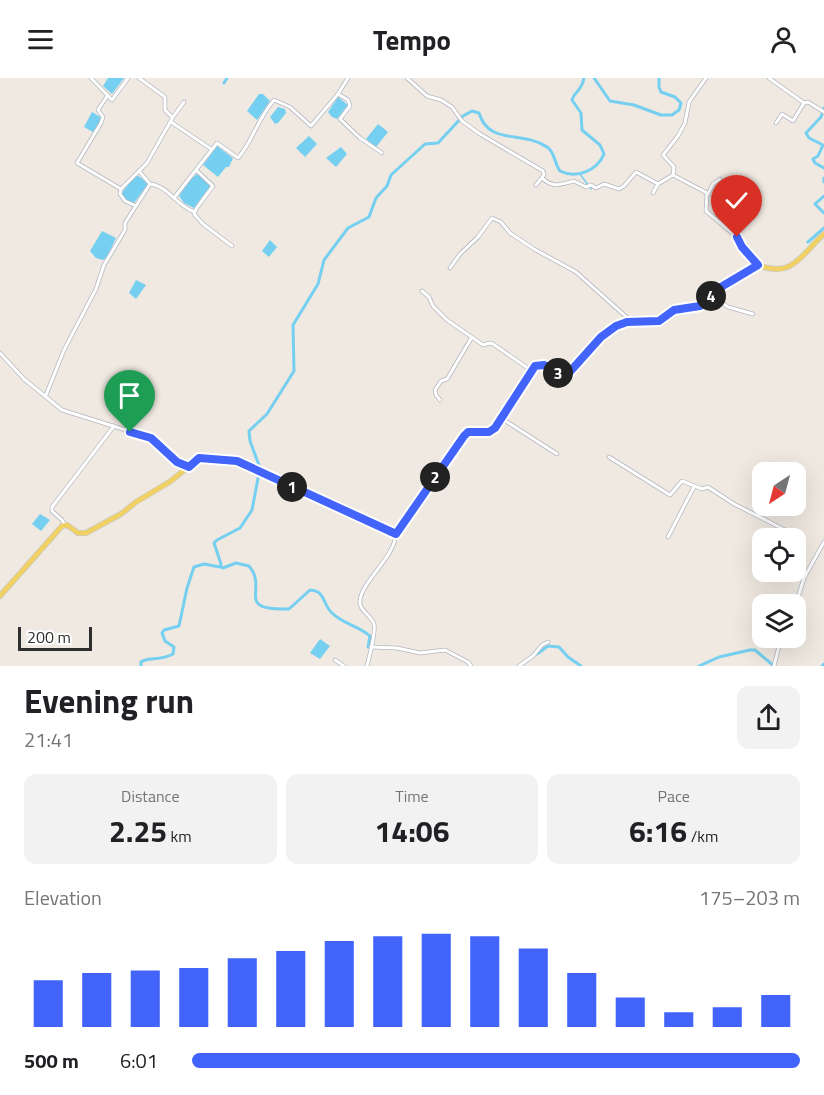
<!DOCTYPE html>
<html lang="en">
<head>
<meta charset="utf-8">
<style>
	body { margin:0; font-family:"Titillium Web",sans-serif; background:#f2f2f2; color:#202124; height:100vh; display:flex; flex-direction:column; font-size:22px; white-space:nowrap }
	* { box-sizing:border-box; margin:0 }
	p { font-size:20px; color:#757577 }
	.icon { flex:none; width:33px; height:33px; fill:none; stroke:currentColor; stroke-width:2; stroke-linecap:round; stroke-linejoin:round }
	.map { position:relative; height:588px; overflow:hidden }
	.panel { display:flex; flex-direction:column; background:#fff; flex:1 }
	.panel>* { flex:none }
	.needle { width:39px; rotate:216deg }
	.buttons { position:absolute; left:752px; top:384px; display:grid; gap:12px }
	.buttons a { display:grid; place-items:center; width:54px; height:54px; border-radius:12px; background:#fff; box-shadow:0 6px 24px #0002; font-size:30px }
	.scale { position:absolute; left:18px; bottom:15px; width:74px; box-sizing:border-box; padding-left:6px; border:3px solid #2e2e2e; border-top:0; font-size:16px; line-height:21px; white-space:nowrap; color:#2e2e2e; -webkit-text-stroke:4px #fff; paint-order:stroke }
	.pin { position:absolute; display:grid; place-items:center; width:51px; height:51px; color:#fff; margin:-62px -26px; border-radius:50% 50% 50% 0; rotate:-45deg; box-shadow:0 0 6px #0007 }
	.pin .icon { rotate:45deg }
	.km { position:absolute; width:30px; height:30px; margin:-15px; border-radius:50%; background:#222; color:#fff; font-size:16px; line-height:30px; text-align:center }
	.round { display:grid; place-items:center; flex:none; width:63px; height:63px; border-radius:12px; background:#f2f2f2 }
	.headline { display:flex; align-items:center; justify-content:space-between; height:102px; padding:0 24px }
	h1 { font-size:33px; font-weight:700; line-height:45px }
	.stats { display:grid; grid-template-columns:repeat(3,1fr); gap:9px; height:102px; padding:6px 24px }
	.stats div { display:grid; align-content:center; border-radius:12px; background:#f2f2f2; text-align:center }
	.stats b { font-size:30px; font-weight:700 }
	.stats small { font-size:16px; font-weight:400 }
	.stats p { font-size:16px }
	.chart { height:168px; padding:12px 24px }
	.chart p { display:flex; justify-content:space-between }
	.chart svg { width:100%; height:108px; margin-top:6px; stroke:#4264fb; stroke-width:6 }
	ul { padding:0 24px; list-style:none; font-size:20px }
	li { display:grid; grid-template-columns:96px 72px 1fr; align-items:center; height:45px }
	li i { height:15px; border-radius:8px; background:#4264fb }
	header { display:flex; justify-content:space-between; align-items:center; height:78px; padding:0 24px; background:#fff; font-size:27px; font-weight:700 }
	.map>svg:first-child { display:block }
</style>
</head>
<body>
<header><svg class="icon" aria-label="menu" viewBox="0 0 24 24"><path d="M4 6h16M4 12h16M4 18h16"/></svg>Tempo<svg class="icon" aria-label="person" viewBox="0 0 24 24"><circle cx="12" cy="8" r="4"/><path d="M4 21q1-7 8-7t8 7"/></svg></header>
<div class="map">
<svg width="824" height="588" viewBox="0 0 824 588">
	<rect width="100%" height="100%" fill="#efe9e1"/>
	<!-- water -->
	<g fill="#75cff0">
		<path d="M108,0H124L112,16L103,8Z"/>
		<path d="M259,16H263L270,23L257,42L247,33Z"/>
		<path d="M338,19L348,27L337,41L332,39L328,34Z"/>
		<path d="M278,29L285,31L286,35L278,45L275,46L270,39Z"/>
		<path d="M92,34L102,40L93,54L84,49Z"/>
		<path d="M378,46L388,54L376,69L366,61Z"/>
		<path d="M309,58L317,66L305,79L296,70Z"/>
		<path d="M217,68L233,80L229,89H226L218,99L203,87Z"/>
		<path d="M341,69L347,76L336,89L326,80Z"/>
		<path d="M197,96L211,107L194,130L184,125L179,118L190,102Z"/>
		<path d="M135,97L140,99L148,106L134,125L127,122L121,116Z"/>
		<path d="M102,153L116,160L107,179L103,182L96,180L90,173Z"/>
		<path d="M270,162L277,169L269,179L262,173Z"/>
		<path d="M136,202L146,207L136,221L129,215Z"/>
		<path d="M40,436L50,442L41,453L32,446Z"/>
		<path d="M320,561L330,568L320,581L310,575Z"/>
	</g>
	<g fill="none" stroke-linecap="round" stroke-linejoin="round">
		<!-- stream -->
		<path stroke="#75cff0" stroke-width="1.5" d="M580,96L591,111"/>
		<!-- canal -->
		<g stroke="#75cff0" stroke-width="3">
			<path d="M594,0L610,23L634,27L661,37H672L679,32L681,25L675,19L661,14L659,9V0"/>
			<path d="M224,5L227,0"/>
			<path d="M824,30L821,39L806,55L809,60L823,67L818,78L813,81L815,85L824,90"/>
			<path d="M824,100V104"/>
			<path d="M824,118L815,126L824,135"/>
			<path d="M808,164L824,150"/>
			<path d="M220,488L223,490L236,485L249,488C269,511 233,533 289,531L310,512C326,513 322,526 332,535C343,546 359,548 370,558L368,569"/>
			<path d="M537,576L548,568L559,569L568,579L581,588"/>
			<path d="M141,588V584C148,579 160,583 173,576L174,569L165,563L162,555L164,552L179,548L187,510L194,489L204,486L220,489L221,486L214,465L217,462L240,450L252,432L260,390L250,363L249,353L267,336L294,293L293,247L318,206L324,182L348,150L369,139L376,120L387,108L391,97L425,66L438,65L463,38L472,33L479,35C489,68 522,52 547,69C555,74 554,85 560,93C576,101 597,93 604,76L600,67L582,52L581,35L572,22C574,13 581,15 584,0"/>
			<path d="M699,588L719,579L750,572H755L774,588"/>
			<path d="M822,588L824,586"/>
		</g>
		<defs>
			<g id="minor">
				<path d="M91,0L112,22L128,0"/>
				<path d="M139,0L165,19V32L172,39"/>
				<path d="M407,0L427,18L441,22L452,29L462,43L480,56L543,93L544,97L536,107"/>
				<path d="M769,0L804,25"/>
				<path d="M338,16L348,22L350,28L340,41L360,60L382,75"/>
				<path d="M108,17L98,32L103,39L101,45L77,85L121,111L120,116L125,123L136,128"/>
				<path d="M171,44L211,71"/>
				<path d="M776,45L782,36L793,43L804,25L808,24L824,34"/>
				<path d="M139,93L150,106"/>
				<path d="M197,93L213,108L196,131L194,136L203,146L232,168"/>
				<path d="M673,97L674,89L663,77L678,58L685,45L689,24L706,0"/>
				<path d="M542,100C554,111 561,106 574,103L586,109L591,107L596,110L604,106L619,111L624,108L636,94L658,106L673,97L707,115L706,133L737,159L742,169L758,187"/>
				<path d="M121,111L147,85L173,39L184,24"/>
				<path d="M653,115L658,106"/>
				<path d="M708,116L713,106L720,101"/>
				<path d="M174,120L217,65L238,80C254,61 258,40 274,22L290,29L311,48L338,16L348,0"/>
				<path d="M450,190L460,176L478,159L492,140L501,144L510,155L534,171L576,194L632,244"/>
				<path d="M422,213L429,219L433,228L447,242L483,267L490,265L493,266L532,293"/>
				<path d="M712,217L728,229L753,236"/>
				<path d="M0,275L24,301L62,332L148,359L159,366L175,383L188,389"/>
				<path d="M46,317L64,272L96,211L104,187L125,152V145L150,106C169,108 176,128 195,134"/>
				<path d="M440,322L436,317L435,312L441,303L447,301L472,259"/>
				<path d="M501,340L557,376"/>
				<path d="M609,379L670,417L682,403L702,411L708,409L734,426L787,453"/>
				<path d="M65,447L62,442L52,433V429L114,348"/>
				<path d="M668,459L694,409"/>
				<path d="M795,529L804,500L824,464"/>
				<path d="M371,569L397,570L420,575L445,572L468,584L471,588"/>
				<path d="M335,582L344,588"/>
				<path d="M367,588C369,579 376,555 374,546C371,537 358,532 360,522C363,502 394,480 396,456"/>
				<path d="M519,588L533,578L542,567L548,564"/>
				<path d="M774,588L781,560"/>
			</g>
			<path id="major" d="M0,518L62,448L67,447L78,455H86L121,436L136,424L171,403L199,380L237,383L396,456L464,358L468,354H489L495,350L537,287C549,285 556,296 567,297L601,259L616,248L627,244L659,243L674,232L700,228L721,209L758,187C792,201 801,177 824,156"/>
		</defs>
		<!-- minor casing -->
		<use href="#minor" stroke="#b4b7c1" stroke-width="4.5"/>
		<!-- major casing -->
		<use href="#major" stroke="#c9c9c9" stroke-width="6"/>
		<!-- minor -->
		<use href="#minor" stroke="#fff" stroke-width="3"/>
		<!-- major -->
		<use href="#major" stroke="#f2d163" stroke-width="4.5"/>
	</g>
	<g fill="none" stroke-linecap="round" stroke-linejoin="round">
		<defs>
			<path id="route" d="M130,354L151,360L177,384L189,389L199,380L237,383L396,456L464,358L468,354H489L495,350L535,288L544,287L567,297L601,259L616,248L627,244L659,243L674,232L700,228L721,209L758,187L742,169L737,159"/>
		</defs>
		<!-- route casing -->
		<use href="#route" stroke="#fff" stroke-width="12"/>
		<!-- route -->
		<use href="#route" stroke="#4264fb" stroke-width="8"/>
	</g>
</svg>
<div class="buttons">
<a><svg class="needle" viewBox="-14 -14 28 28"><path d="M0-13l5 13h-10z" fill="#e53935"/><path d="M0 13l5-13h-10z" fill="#757577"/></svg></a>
<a><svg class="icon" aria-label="locate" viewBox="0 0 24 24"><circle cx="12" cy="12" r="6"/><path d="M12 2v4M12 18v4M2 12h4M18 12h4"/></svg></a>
<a><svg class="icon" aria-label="layers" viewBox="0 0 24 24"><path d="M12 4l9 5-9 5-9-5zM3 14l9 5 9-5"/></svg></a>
</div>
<div class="scale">200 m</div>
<div class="pin" style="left:130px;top:354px;background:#1e9e55"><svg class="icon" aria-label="arrive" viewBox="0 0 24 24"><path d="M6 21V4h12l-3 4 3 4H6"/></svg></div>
<div class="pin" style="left:737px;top:159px;background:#d93025"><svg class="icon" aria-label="check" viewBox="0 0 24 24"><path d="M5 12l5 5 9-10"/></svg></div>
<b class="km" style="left:292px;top:409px">1</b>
<b class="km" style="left:435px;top:399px">2</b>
<b class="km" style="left:558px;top:295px">3</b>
<b class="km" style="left:711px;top:218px">4</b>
</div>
<section class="panel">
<div class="headline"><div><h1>Evening run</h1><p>21:41</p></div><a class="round"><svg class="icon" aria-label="share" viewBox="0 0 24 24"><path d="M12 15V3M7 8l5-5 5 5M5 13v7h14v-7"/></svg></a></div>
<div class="stats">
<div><p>Distance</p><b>2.25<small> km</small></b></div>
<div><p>Time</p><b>14:06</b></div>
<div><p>Pace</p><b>6:16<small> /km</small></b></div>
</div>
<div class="chart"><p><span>Elevation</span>175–203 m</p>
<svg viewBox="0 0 160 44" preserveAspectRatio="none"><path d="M5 44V25M15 44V22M25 44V21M35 44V20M45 44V16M55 44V13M65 44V9M75 44V7M85 44V6M95 44V7M105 44V12M115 44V22M125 44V32M135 44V38M145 44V36M155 44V31"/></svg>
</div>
<ul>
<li><b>500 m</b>6:01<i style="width:100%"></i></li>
</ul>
</section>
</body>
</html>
